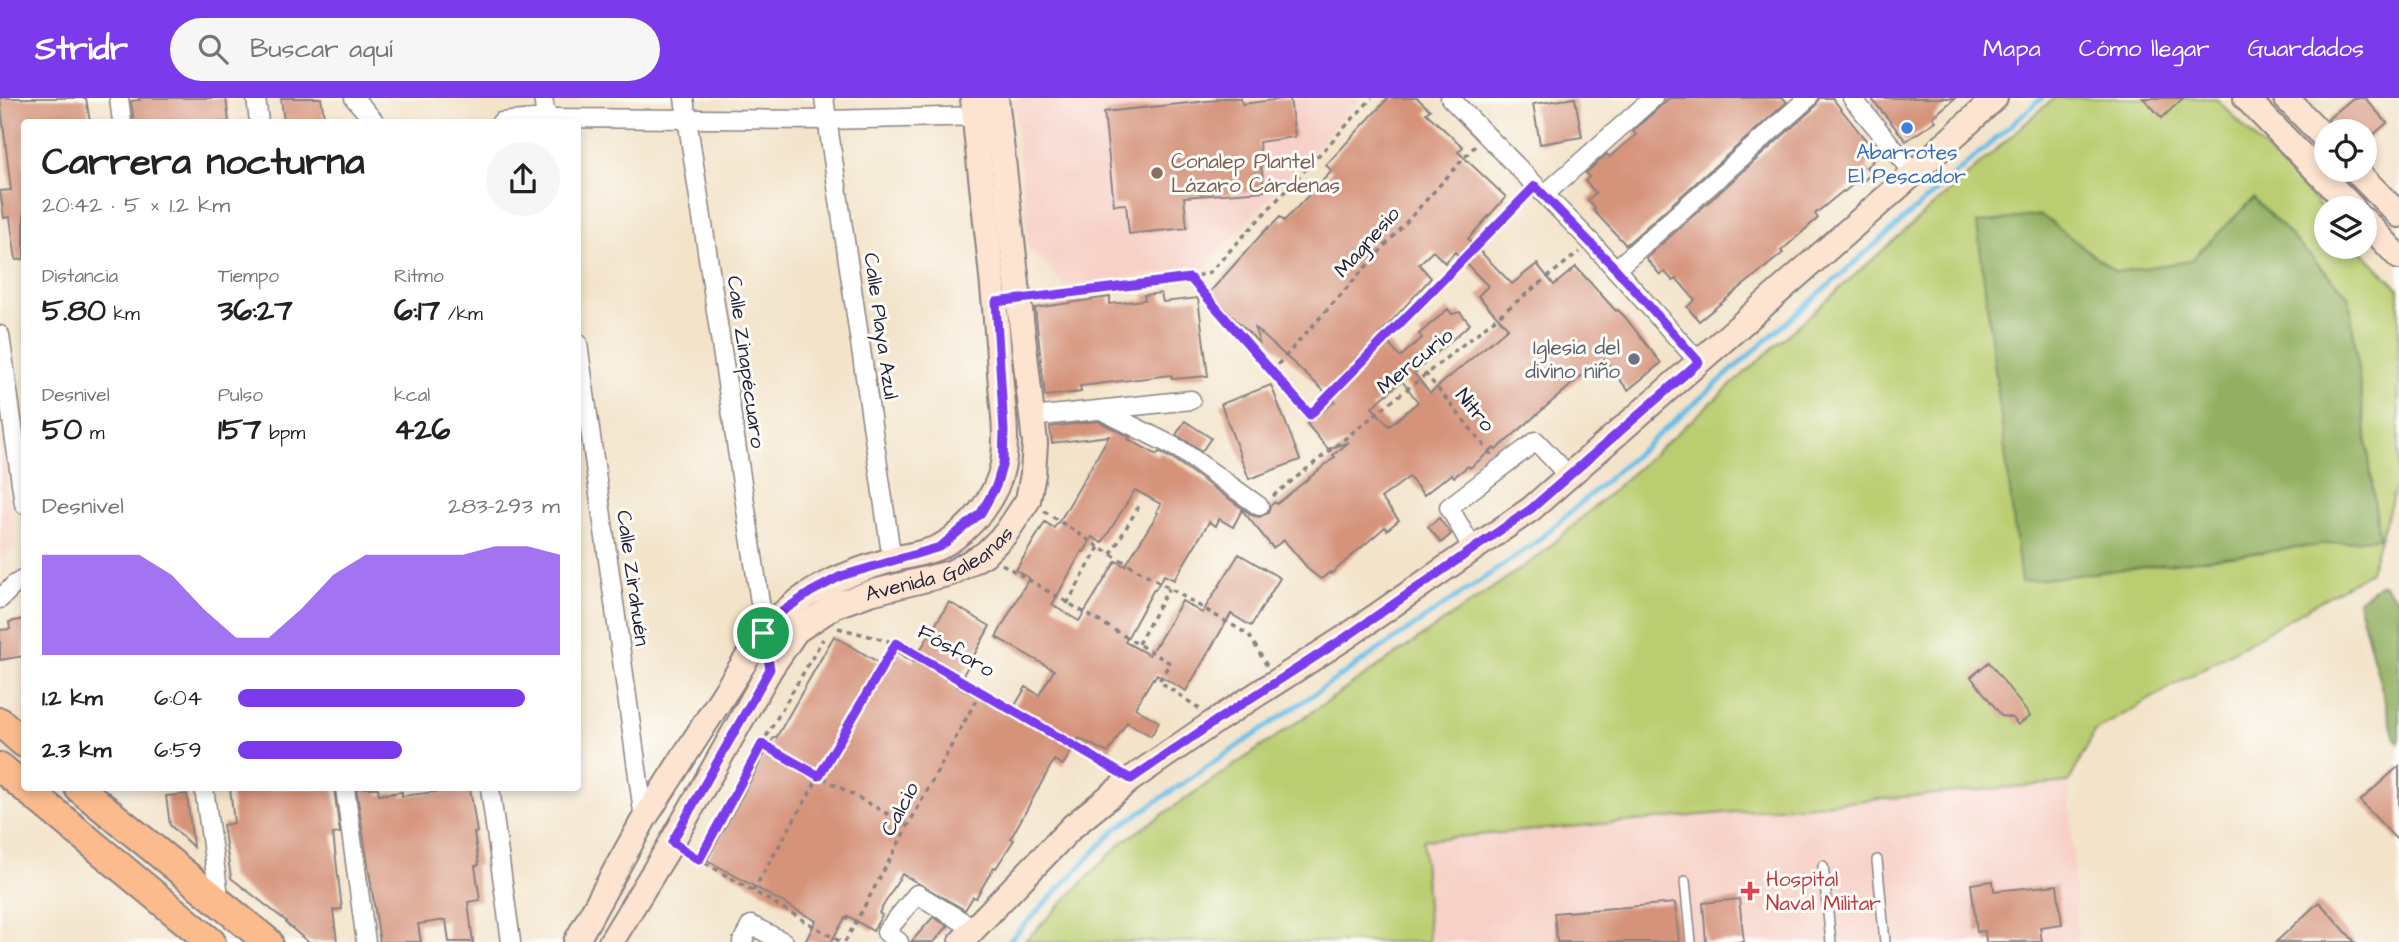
<!DOCTYPE html>
<html lang="es">
<head>
<meta charset="utf-8">
<style>
	body { margin:0; font-family:"Architects Daughter",sans-serif; background:#f6f6f6; color:#222; height:100vh; display:flex; flex-direction:column; font-size:26px; white-space:nowrap }
	* { box-sizing:border-box; margin:0 }
	p { font-size:23px; color:#767676 }
	.icon { flex:none; width:38px; height:38px; fill:none; stroke:currentColor; stroke-width:2; stroke-linecap:round; stroke-linejoin:round }
	.map { position:relative; flex:1; overflow:hidden }
	.drawer { position:absolute; left:21px; top:21px; width:560px; height:672px; display:flex; flex-direction:column; background:#fff; border-radius:7px; box-shadow:0 4px 10px #0003 }
	.drawer>* { flex:none }
	.buttons { position:absolute; left:2314px; top:21px; display:grid; gap:14px }
	.buttons a { display:grid; place-items:center; width:63px; height:63px; border-radius:50%; background:#fff; box-shadow:0 4px 10px #0003; font-size:35px }
	.pin { position:absolute; display:grid; place-items:center; width:60px; height:60px; color:#fff; margin:-30px; border:4px solid #fff; border-radius:50%; box-shadow:0 2px 7px #0007 }
	.round { display:grid; place-items:center; flex:none; width:74px; height:74px; border-radius:37px; background:#f6f6f6 }
	.headline { display:flex; align-items:center; justify-content:space-between; height:119px; padding:0 21px }
	h1 { font-size:38px; font-weight:800; line-height:52px }
	.figures { display:grid; grid-template-columns:repeat(3,1fr); gap:10px; height:119px; padding:7px 21px }
	.figures div { display:grid; align-content:center }
	.figures b { font-size:30px; font-weight:800 }
	.figures small { font-size:19px; font-weight:400 }
	.figures p { font-size:19px }
	.chart { height:196px; padding:14px 21px }
	.chart p { display:flex; justify-content:space-between }
	.chart svg { width:100%; height:126px; margin-top:7px; fill:#7c3aed; opacity:.7 }
	ul { padding:0 21px; list-style:none; font-size:23px }
	li { display:grid; grid-template-columns:112px 84px 1fr; align-items:center; height:52px }
	li i { height:18px; border-radius:9px; background:#7c3aed }
	header { display:flex; align-items:center; gap:42px; box-sizing:border-box; height:98px; padding:0 35px; background:#7c3aed; color:#fff }
	header strong { font-size:33px }
	nav { display:flex; gap:38px; margin-inline-start:auto; font-size:24px }
	.search { width:490px; height:63px; background:#f6f6f6; display:flex; align-items:center; gap:18px; box-sizing:border-box; padding:0 24px; border-radius:38px; color:#767676; font-size:26px }
	.map>svg:first-child { display:block }
</style>
</head>
<body>
<header>
<strong>Stridr</strong>
<div class="search"><svg class="icon" aria-label="search" viewBox="0 0 24 24"><circle cx="10" cy="10" r="6"/><path d="M15 15l6 6"/></svg>Buscar aquí</div>
<nav><a>Mapa</a><a>Cómo llegar</a><a>Guardados</a></nav>
</header>
<div class="map">
<svg width="2399" height="844" viewBox="0 0 2399 844">
	<rect width="100%" height="100%" fill="#fdfcf7"/>
	<filter id="ink" filterUnits="userSpaceOnUse"><feTurbulence type="fractalNoise" baseFrequency=".0143" numOctaves="2"/><feDisplacementMap in="SourceGraphic" scale="14" xChannelSelector="R" yChannelSelector="G"/><feConvolveMatrix kernelMatrix="1 2 1 2 8 2 1 2 1" color-interpolation-filters="sRGB"/></filter>
	<filter id="wash" filterUnits="userSpaceOnUse"><feTurbulence type="fractalNoise" baseFrequency=".00686" numOctaves="4" result="noise"/><feDisplacementMap in="SourceGraphic" scale="28" xChannelSelector="R" yChannelSelector="G"/><feGaussianBlur stdDeviation="1.57" result="paint"/><feColorMatrix in="noise" values="0 0 0 0 0 0 0 0 0 0 0 0 0 0 0 0 0 1.4 0 .05"/><feComposite in="paint" operator="in"/></filter>
	<g filter="url(#wash)">
		<rect width="100%" height="100%" fill="#f3e3c9"/>
		<!-- built -->
		<g fill="#f7d1c7">
			<path d="M1013,0H1361L1206,169L1065,188L1029,151Z"/>
			<path d="M0,330L16,449L0,462Z"/>
			<path d="M2069,684L2078,844H1429L1422,742Z"/>
		</g>
		<!-- green -->
		<path fill="#bacd70" stroke="#6e7856" stroke-width="2" d="M2054,0H2216L2326,115V149H2358L2399,191V378L2370,474L2095,633L2069,684L1423,742L1429,844H1024L1121,745L1539,458Z"/>
		<!-- forest -->
		<g fill="#93b062" stroke="#5a694e" stroke-width="2">
			<path d="M2254,100L2349,198L2379,440L2021,484L1977,125L2041,117L2116,174L2190,163Z"/>
			<path d="M2382,485L2399,503V645L2395,641L2358,503Z"/>
		</g>
		<g fill="none" stroke-linecap="round" stroke-linejoin="round">
			<!-- stream -->
			<path stroke="#69bee6" stroke-width="5" d="M1008,844L1116,731L1534,446L2042,0"/>
		</g>
		<g id="blocks">
			<!-- building -->
			<g fill="#d5937a" fill-rule="evenodd">
				<path d="M0,0H86L90,24H24V161L16,162L10,119L4,120L0,93L11,92Z"/>
				<path d="M139,0H226L229,24H134L131,3L140,2Z"/>
				<path d="M281,0H321L325,24H284Z"/>
				<path d="M1217,0H1241L1242,6L1290,0L1295,39L1259,44L1264,93L1184,99L1187,130L1129,136L1126,106L1114,107L1104,14L1217,2Z"/>
				<path d="M1388,0H1417L1430,12L1426,15L1463,49L1458,54L1506,99L1468,141L1512,186L1537,166L1554,187L1576,169L1616,213L1618,212L1625,219L1661,265L1628,292L1604,262L1588,276L1586,274L1496,352L1494,350L1470,370L1468,368L1454,379L1452,376L1445,382L1444,381L1424,397L1409,379L1381,400L1399,422L1387,432L1385,429L1331,476L1330,474L1321,481L1310,473L1284,442L1273,450L1242,412L1233,429L1219,421L1216,428L1209,424L1174,482L1164,477L1155,492L1154,491L1125,544L1149,557L1156,546H1157L1182,503L1202,515L1239,456L1280,480L1251,528L1231,516L1186,593L1157,576L1154,581L1153,580L1135,610L1159,624L1151,638L1127,624L1108,655L1079,640L1063,667L1054,662L1011,740L1014,742L996,770L994,769L976,800L973,799L965,812L902,776L879,815L882,817L873,833L848,818L847,821L845,820L831,844H805L816,823L707,762L774,639L776,640L834,538L888,570L897,554L913,564L949,504L990,528L957,588L1010,616L1026,589L1039,597L1054,572L996,539L1029,480L1016,472L1045,424L1054,430L1064,416L1109,338L1052,345L1050,329L1098,323L1130,339L1128,341L1157,357L1159,354L1173,361L1252,417L1259,419L1268,415L1270,408L1275,404L1277,406L1335,359L1333,357L1349,344L1328,351L1307,326L1335,303L1254,229L1260,246L1209,195L1268,129V131L1280,119L1284,123L1332,73L1326,67ZM1433,153L1445,165L1455,154L1488,188L1478,198L1508,230L1430,295L1414,275L1470,226L1460,214L1452,216L1448,211L1419,236L1422,240L1400,259L1380,236L1431,180L1419,166ZM1402,283L1418,304L1389,328L1372,309ZM1135,392L1161,406L1156,414L1158,415L1125,468L1116,463L1079,523L1052,507L1082,453L1084,454L1092,439L1102,445Z"/>
				<path d="M1575,0L1582,39L1540,46L1533,6Z"/>
				<path d="M1669,0H1783L1787,4L1626,147L1593,112L1595,110L1588,102L1596,95L1585,83L1589,79L1586,75L1607,56L1609,59L1636,37L1633,33Z"/>
				<path d="M1819,0H1832L1872,50L1867,55L1873,63L1866,69L1872,75L1859,87L1856,84L1844,94L1843,93L1815,116L1818,120L1781,153L1783,155L1699,223L1687,209L1695,202L1677,181L1673,183L1665,174L1660,177L1646,160L1816,8Z"/>
				<path d="M1871,0H1955L1933,19L1936,23L1906,43Z"/>
				<path d="M2143,0H2183L2162,20Z"/>
				<path d="M2353,0H2365L2387,25L2364,45V33H2338L2328,21Z"/>
				<path d="M1161,195L1163,204L1198,200L1208,278L1172,281L1171,277L1080,288L1081,294L1045,298L1035,210L1110,199V206L1145,202L1144,197Z"/>
				<path d="M1271,287L1300,362L1249,381L1221,306Z"/>
				<path d="M1185,323L1211,340L1202,353L1176,337Z"/>
				<path d="M1439,420L1451,436L1441,445L1428,429Z"/>
				<path d="M24,521V558L0,562V532L10,531L9,524Z"/>
				<path d="M1989,564L2030,618L2018,627L2013,620L2002,618L1971,579Z"/>
				<path d="M2399,668V744L2360,703Z"/>
				<path d="M230,690H334L340,735L333,736L342,811L333,812L337,844H308L286,825V823L231,780L223,727L234,725Z"/>
				<path d="M356,690H378L379,697L402,694V698L470,690L477,734L474,735L479,767L475,768L480,802L468,804L473,844H449L446,822L418,826L421,844H380Z"/>
				<path d="M187,696L193,749L170,727L166,698Z"/>
				<path d="M1993,783L1994,793L2057,787L2062,826L2040,829L2042,844H1986L1985,833L1977,834L1971,786Z"/>
				<path d="M1739,801L1744,844H1706L1703,805Z"/>
				<path d="M2319,804L2355,844H2276Z"/>
				<path d="M1675,805L1679,844H1557L1554,815Z"/>
				<path d="M933,819L948,828L934,844H911Z"/>
			</g>
		</g>
	</g>
	<g filter="url(#ink)">
		<use href="#blocks" fill-opacity="0" stroke="#8a8282" stroke-width="2"/>
		<g fill="none" stroke-linecap="round" stroke-linejoin="round">
			<defs>
				<g id="lane">
					<path d="M1877,762L1885,844"/>
					<path d="M1823,768L1831,844"/>
					<path d="M1685,783L1691,844"/>
				</g>
				<g id="street">
					<path d="M119,0L122,24"/>
					<path d="M256,0L259,24"/>
					<path d="M354,0L375,24"/>
					<path d="M543,0L547,24"/>
					<path d="M684,0L770,571"/>
					<path d="M824,0L892,462"/>
					<path d="M1450,0L1591,144L1699,264"/>
					<path d="M1852,0L1914,75"/>
					<path d="M501,24L546,20L827,22L983,18"/>
					<path d="M1545,96L1653,0"/>
					<path d="M1616,171L1808,0"/>
					<path d="M0,237L24,406"/>
					<path d="M578,245L644,721"/>
					<path d="M1101,312L1179,351L1259,408"/>
					<path d="M1032,319L1191,302"/>
					<path d="M1473,451L1449,409L1536,343L1569,378"/>
					<path d="M0,501L14,487L24,481"/>
					<path d="M204,690L220,805"/>
					<path d="M345,690L366,844"/>
					<path d="M490,690L511,844"/>
					<path d="M742,844L751,827L784,844"/>
					<path d="M899,844L886,834L917,796L973,830"/>
				</g>
				<g id="secondary">
					<path d="M2246,0L2353,110"/>
					<path d="M2286,0L2326,41"/>
					<path d="M2355,72L2399,117"/>
					<path d="M2364,122L2399,159"/>
					<path d="M576,844L644,721L763,535C800,493 842,476 895,461C909,457 928,455 941,448C971,432 997,399 1003,366C1008,337 1002,304 1000,275C995,183 981,92 973,0"/>
					<path id="s1" d="M611,844L672,744L770,571L796,533L836,507L870,495L951,475L985,456L1006,435L1028,402L1033,376L1035,345L996,0"/>
					<path d="M961,844L1073,728L1131,681L1217,622L1346,539L1531,411L1914,75L1995,0"/>
				</g>
				<g id="primary">
					<path d="M0,624L24,645"/>
					<path d="M0,669L211,844"/>
					<path d="M79,690L268,844"/>
				</g>
			</defs>
			<!-- lane casing -->
			<use href="#lane" stroke="#8a8282" stroke-width="12"/>
			<!-- street casing -->
			<use href="#street" stroke="#8a8282" stroke-width="21"/>
			<!-- secondary casing -->
			<use href="#secondary" stroke="#8a8282" stroke-width="28"/>
			<!-- primary casing -->
			<use href="#primary" stroke="#8a8282" stroke-width="32"/>
			<!-- path -->
			<g stroke="#8a8282" stroke-width="3.5" stroke-dasharray="5 5" stroke-linecap="butt">
				<path d="M1190,180L1310,317L1524,98"/>
				<path d="M1039,198L1190,180L1210,174L1372,0"/>
				<path d="M1271,274L1475,48"/>
				<path d="M1425,275L1492,357"/>
				<path d="M1273,398L1579,154"/>
				<path d="M1044,413L1099,449L1249,537L1267,568"/>
				<path d="M1111,456L1141,404"/>
				<path d="M1002,466L1170,565L1159,583L1200,611"/>
				<path d="M1067,506L1099,449"/>
				<path d="M838,530L896,545L1113,671"/>
				<path d="M1138,546L1169,490"/>
				<path d="M762,646L909,728"/>
				<path d="M688,755L841,844"/>
				<path d="M700,762L762,646L823,541"/>
				<path d="M753,793L896,545"/>
				<path d="M845,844L981,593"/>
			</g>
			<!-- lane -->
			<use href="#lane" stroke="#fff" stroke-width="9"/>
			<!-- street -->
			<use href="#street" stroke="#fff" stroke-width="18"/>
			<!-- secondary -->
			<use href="#secondary" stroke="#fde4d1" stroke-width="24"/>
			<!-- primary -->
			<use href="#primary" stroke="#fbbb8d" stroke-width="28"/>
		</g>
	</g>
	<g fill="none" stroke-linecap="round" stroke-linejoin="round" filter="url(#ink)">
		<defs>
			<path id="route" d="M1535,88L1616,171L1699,264L1531,411L1346,539L1217,622L1131,681L896,545L819,678L762,646L699,762L672,744L770,571L763,535L780,515L811,494L841,478L940,449L981,415L996,388L1003,365L1004,333L996,204L1190,180L1310,317Z"/>
		</defs>
		<!-- route casing -->
		<use href="#route" stroke="#fff" stroke-width="14"/>
		<!-- route -->
		<use href="#route" stroke="#7c3aed" stroke-width="9"/>
	</g>
	<!-- markers -->
	<circle fill="#3f7fe0" stroke="#fdfcf7" stroke-width="2.5" cx="1907" cy="30" r="7"/>
	<circle fill="#8d6e63" stroke="#fdfcf7" stroke-width="2.5" cx="1157" cy="75" r="7"/>
	<circle fill="#6b7280" stroke="#fdfcf7" stroke-width="2.5" cx="1634" cy="261" r="7"/>
	<path fill="#e0444e" stroke="#fdfcf7" stroke-width="2.5" d="M1746.5 782.5h7v7h7v7h-7v7h-7v-7h-7v-7h7z"/>
	<g text-anchor="middle" dominant-baseline="central" stroke-width="6" stroke-linejoin="round" paint-order="stroke">
		<!-- shop labels -->
		<g font-size="21" fill="#366cbe" stroke="#fdfcf7">
			<text x="1907" y="54">Abarrotes<tspan x="1907" dy="24">El Pescador</tspan></text>
		</g>
		<!-- education labels -->
		<g font-size="21" fill="#785e54" stroke="#fdfcf7" text-anchor="start">
			<text x="1171" y="63">Conalep Plantel<tspan x="1171" dy="24">Lázaro Cárdenas</tspan></text>
		</g>
		<!-- street labels -->
		<g font-size="21" fill="#22223b" stroke="#fdfcf7">
			<text transform="translate(1367 144) rotate(-48)">Magnesio</text>
			<text transform="translate(881 228) rotate(82)">Calle Playa Azul</text>
			<text transform="translate(1415 263) rotate(-39)">Mercurio</text>
			<text transform="translate(746 264) rotate(82)">Calle Zinapécuaro</text>
			<text transform="translate(1475 312) rotate(51)">Nitro</text>
			<text stroke="none"><textPath href="#s1" startOffset="522">Avenida Galeanas</textPath></text>
			<text transform="translate(633 480) rotate(82)">Calle Zirahuén</text>
			<text transform="translate(956 553) rotate(30)">Fósforo</text>
			<text transform="translate(900 711) rotate(-62)">Calcio</text>
		</g>
		<!-- worship labels -->
		<g font-size="21" fill="#5b616d" stroke="#fdfcf7" text-anchor="end">
			<text x="1620" y="249">Iglesia del<tspan x="1620" dy="24">divino niño</tspan></text>
		</g>
		<!-- health labels -->
		<g font-size="21" fill="#be3a42" stroke="#fdfcf7" text-anchor="start">
			<text x="1766" y="781">Hospital<tspan x="1766" dy="24">Naval Militar</tspan></text>
		</g>
	</g>
</svg>
<div class="buttons">
<a><svg class="icon" aria-label="locate" viewBox="0 0 24 24"><circle cx="12" cy="12" r="6"/><path d="M12 2v4M12 18v4M2 12h4M18 12h4"/></svg></a>
<a><svg class="icon" aria-label="layers" viewBox="0 0 24 24"><path d="M12 4l9 5-9 5-9-5zM3 14l9 5 9-5"/></svg></a>
</div>
<div class="pin" style="left:763px;top:535px;background:#1e9e55"><svg class="icon" aria-label="arrive" viewBox="0 0 24 24"><path d="M6 21V4h12l-3 4 3 4H6"/></svg></div>
<section class="drawer">
<div class="headline"><div><h1>Carrera nocturna</h1><p>20:42 · 5 × 1.2 km</p></div><a class="round"><svg class="icon" aria-label="share" viewBox="0 0 24 24"><path d="M12 15V3M7 8l5-5 5 5M5 13v7h14v-7"/></svg></a></div>
<div class="figures">
<div><p>Distancia</p><b>5.80<small> km</small></b></div>
<div><p>Tiempo</p><b>36:27</b></div>
<div><p>Ritmo</p><b>6:17<small> /km</small></b></div>
</div>
<div class="figures">
<div><p>Desnivel</p><b>50<small> m</small></b></div>
<div><p>Pulso</p><b>157<small> bpm</small></b></div>
<div><p>kcal</p><b>426</b></div>
</div>
<div class="chart"><p><span>Desnivel</span>283–293 m</p>
<svg viewBox="0 0 160 44" preserveAspectRatio="none"><path d="M0 44V9L10 9L20 9L30 9L40 16L50 28L60 38L70 38L80 28L90 16L100 9L110 9L120 9L130 9L140 6L150 6L160 9V44z"/></svg>
</div>
<ul>
<li><b>1.2 km</b>6:04<i style="width:89%"></i></li>
<li><b>2.3 km</b>6:59<i style="width:51%"></i></li>
</ul>
</section>
</div>
</body>
</html>
